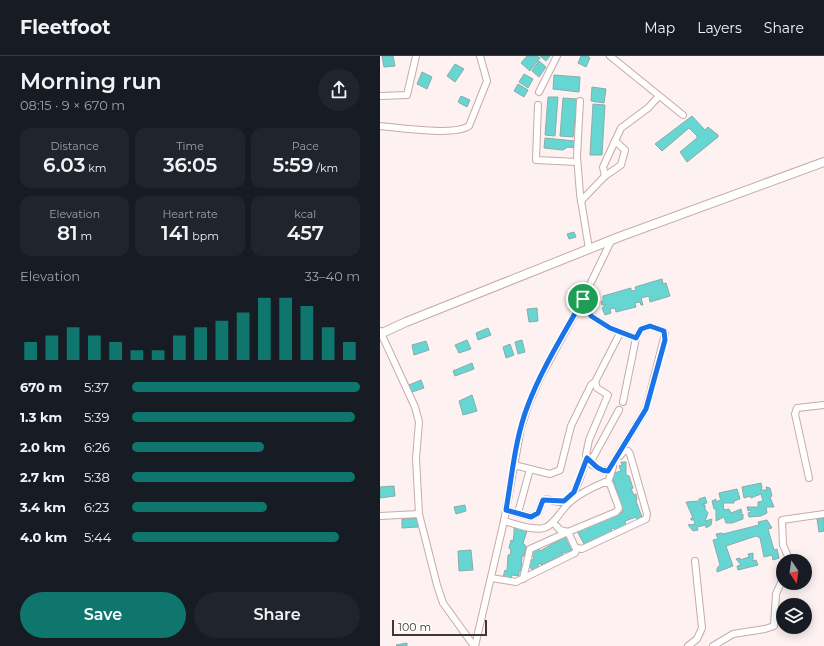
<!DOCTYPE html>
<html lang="en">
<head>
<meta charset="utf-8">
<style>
	body { margin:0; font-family:Montserrat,sans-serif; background:#20242c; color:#f1f3f6; height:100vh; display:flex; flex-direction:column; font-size:15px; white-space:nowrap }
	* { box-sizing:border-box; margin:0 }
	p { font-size:13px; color:#9ea1a6 }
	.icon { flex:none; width:22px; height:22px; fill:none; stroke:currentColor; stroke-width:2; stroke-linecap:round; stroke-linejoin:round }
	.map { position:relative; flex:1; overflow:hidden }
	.details { display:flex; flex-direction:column; background:#171b24; width:380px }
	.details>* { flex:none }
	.needle { width:26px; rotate:167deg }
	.buttons { position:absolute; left:396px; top:498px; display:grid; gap:8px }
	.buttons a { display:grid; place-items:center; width:36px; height:36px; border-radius:50%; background:#171b24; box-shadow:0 2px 10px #0003; font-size:20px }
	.scale { position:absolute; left:12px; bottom:10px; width:95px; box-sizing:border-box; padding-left:4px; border:2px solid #413535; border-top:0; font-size:11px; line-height:14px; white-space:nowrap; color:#413535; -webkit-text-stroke:3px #fff; paint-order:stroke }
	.pin { position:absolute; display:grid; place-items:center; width:34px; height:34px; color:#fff; margin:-17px; border:2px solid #fff; border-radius:50%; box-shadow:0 1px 4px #0007 }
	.round { display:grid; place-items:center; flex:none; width:42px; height:42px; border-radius:21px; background:#20242c }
	.overview { display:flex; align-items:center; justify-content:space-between; height:68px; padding:0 20px }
	h1 { font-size:22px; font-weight:600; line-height:30px }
	.metrics { display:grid; grid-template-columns:repeat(3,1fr); gap:6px; height:68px; padding:4px 20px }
	.metrics div { display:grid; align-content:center; border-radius:10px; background:#20242c; text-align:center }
	.metrics b { font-size:20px; font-weight:600 }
	.metrics small { font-size:11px; font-weight:400 }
	.metrics p { font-size:11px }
	.chart { height:112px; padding:8px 20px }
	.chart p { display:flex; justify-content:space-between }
	.chart svg { width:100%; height:72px; margin-top:4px; stroke:#0f766e; stroke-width:6 }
	.action { display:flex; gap:8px; margin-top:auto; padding:8px 20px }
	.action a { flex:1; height:46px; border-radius:24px; background:#0f766e; color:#fff; font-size:16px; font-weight:600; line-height:46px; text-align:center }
	.action a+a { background:#20242c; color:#f1f3f6 }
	ul { padding:0 20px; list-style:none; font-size:13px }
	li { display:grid; grid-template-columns:64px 48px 1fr; align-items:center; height:30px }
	li i { height:10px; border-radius:5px; background:#0f766e }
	header { display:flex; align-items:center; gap:24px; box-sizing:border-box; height:56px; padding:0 20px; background:#171b24; border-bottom:1px solid #363941 }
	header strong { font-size:19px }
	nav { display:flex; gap:22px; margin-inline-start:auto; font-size:14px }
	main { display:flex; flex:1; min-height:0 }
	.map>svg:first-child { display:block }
</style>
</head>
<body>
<header>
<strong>Fleetfoot</strong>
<nav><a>Map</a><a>Layers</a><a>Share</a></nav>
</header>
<main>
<section class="details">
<div class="overview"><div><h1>Morning run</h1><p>08:15 · 9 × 670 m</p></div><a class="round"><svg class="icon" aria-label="share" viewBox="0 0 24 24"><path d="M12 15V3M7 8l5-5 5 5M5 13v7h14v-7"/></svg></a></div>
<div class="metrics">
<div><p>Distance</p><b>6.03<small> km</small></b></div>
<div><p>Time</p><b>36:05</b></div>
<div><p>Pace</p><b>5:59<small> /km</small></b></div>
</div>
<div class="metrics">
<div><p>Elevation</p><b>81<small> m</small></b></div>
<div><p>Heart rate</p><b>141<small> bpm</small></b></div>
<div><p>kcal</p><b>457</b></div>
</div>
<div class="chart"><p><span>Elevation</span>33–40 m</p>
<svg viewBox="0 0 160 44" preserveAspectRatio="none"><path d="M5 44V33M15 44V29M25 44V24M35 44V29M45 44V33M55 44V38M65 44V38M75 44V29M85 44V24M95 44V20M105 44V15M115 44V6M125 44V6M135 44V11M145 44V24M155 44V33"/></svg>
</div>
<ul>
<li><b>670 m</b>5:37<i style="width:100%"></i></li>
<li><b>1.3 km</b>5:39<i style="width:98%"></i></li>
<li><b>2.0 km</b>6:26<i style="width:58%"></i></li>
<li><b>2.7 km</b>5:38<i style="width:98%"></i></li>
<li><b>3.4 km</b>6:23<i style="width:59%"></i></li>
<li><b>4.0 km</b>5:44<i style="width:91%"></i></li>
</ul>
<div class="action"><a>Save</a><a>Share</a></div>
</section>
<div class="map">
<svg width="444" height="590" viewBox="0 0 444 590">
	<rect width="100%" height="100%" fill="#fef1f1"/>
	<!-- building -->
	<g fill="#66d6d3" stroke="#8babaa">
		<path d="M2,0H13L15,10L4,11Z"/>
		<path d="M147,0H157L160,2L150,15L141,7Z"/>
		<path d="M160,0H170L166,5Z"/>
		<path d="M201,0H208L210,2L206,11L198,7Z"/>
		<path d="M159,5L166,11L159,21L152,15Z"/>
		<path d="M75,8L84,13L75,26L67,20Z"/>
		<path d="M42,16L52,21L47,33L37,28Z"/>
		<path d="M144,18L153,23L148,32L139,26Z"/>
		<path d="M174,19L200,21L199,36L173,33Z"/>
		<path d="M138,28L148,34L144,41L134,35Z"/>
		<path d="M212,31L226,33L224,47L211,45Z"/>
		<path d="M81,40L90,44L87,51L78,46Z"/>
		<path d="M168,41H178L175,80L165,79Z"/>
		<path d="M183,42L197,43L193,81L180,80Z"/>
		<path d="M213,48L225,49L222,99H210Z"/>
		<path d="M312,60L325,74L328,71L338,79V81L307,106L300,96L317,82V80L309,72L282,95L275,88Z"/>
		<path d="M165,82L195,85V92L188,91L183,94L164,92Z"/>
		<path d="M194,176L196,181L189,183L187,178Z"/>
		<path d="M282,223L283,228L286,227L290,240L270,246L269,240L261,242L263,249H261L260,246L255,247L256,251L236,256L235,252L230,253L231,257L225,259L222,252L226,248L222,249L221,246L223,245V240L251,232V235L256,234L255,231Z"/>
		<path d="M157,252L158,265L149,266L147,253Z"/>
		<path d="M108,272L111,279L98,284L96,277Z"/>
		<path d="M87,284L91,293L79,297L75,289Z"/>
		<path d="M142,284L145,296L138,298L135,286Z"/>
		<path d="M46,285L49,294L34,299L32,289Z"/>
		<path d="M130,288L134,299L126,302L123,291Z"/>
		<path d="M92,307L94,313L75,320L73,315Z"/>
		<path d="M41,324L44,332L32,336L29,329Z"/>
		<path d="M92,339L97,355L83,359L79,345Z"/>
		<path d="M241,406H246V419L249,420L253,432L251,433L254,439L256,438L257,444L256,445L263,464L258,466L256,461L245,465L246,470L235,474L233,472L231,473L232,476L204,488L197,475L243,456L232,420L234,419V417L241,415L239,410L242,409Z"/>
		<path d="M381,427L382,432L380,434H387L386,431L390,432L392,440L390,441L394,451H386L387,457L381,460L369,461L368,457L371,456V454L368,455L367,451H378V446L383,445L381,438L371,442L370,440L364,442L362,431Z"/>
		<path d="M14,430L15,440L0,442V431Z"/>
		<path d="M357,433L360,443L354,445V447H343L344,454L349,453L351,457L361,453L362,457H359L360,459L363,458V463L352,467H346L344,461L336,465V453H334L332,445L336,443V446L342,443L340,442L339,437Z"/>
		<path d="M325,441L327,447L322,448L325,449V453L328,457L325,465L332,463L331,469L326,472V469L317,471L318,474L313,475L308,469L315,468L314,464H311V462H313L306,446L319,445V443Z"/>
		<path d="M85,449L86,455L76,458L74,451Z"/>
		<path d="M37,462L38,471L22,472V463Z"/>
		<path d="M444,462V475L439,476L437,463Z"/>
		<path d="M387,464L392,472L388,473L394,494L397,493L399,502L393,504L392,499L384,501L380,482L376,480L346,490L353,510L337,516V512L340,509L333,484L338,483L336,478L342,477L343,478L379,469L378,466Z"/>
		<path d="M134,470L147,475L143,487L146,490L144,500H142L141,515H139V520L132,519L131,523L123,521L125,514L127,515L128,499H130L131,494L129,492L131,484L133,485L134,478Z"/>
		<path d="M185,481L192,495L182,497L183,499L161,509L160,507L158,509L159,511L152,514L148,508L150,507L149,505L154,503L151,496L159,493L160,495Z"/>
		<path d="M91,494L93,514L79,515L78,495Z"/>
		<path d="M373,497V505L376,504L378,509L358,514L357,510L361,509L356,503L360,502V504L369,501L368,498Z"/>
		<path d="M27,587V590H17L16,589Z"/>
	</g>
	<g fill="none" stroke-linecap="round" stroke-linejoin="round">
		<defs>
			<g id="minor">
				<path d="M230,0L303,59"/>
				<path d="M159,36L177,0"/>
				<path d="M0,40L27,39L36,0"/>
				<path d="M200,45L197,100L200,138L209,193"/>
				<path d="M158,49L156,104L197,106"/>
				<path d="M0,70C20,72 74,80 89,70L107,25L100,0"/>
				<path d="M225,120L223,111L241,72L268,52L279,40"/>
				<path d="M201,145L225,120L241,109L245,94L235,85"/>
				<path d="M203,243L211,260L230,272L256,282L261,273L270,270L284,275L285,278L266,353L228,415L222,414L211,408V405L239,354"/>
				<path d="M0,275L35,351L39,366L36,402L39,458L57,529L63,547L94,590"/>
				<path d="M243,346L256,282"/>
				<path d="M211,405L206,399L209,384L228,339L217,332L215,326L240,277"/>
				<path d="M134,409L170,418L180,414L191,370L211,329L215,326"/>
				<path d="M429,422L415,358L417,352L444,349"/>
				<path d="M228,426L233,411"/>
				<path d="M126,454L151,461L158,457L163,444C170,442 175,447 181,446C197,443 202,414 207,402"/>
				<path d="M138,457L150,413"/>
				<path d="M0,460L39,458"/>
				<path d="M124,465C136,468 153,475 164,472C175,469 181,453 190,446C200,437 213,431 225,426L230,428L239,452L236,456L188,476L180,474L173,466"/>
				<path d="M410,505L403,489L402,464L444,458"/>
				<path d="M111,522L136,526L195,497L197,492L202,493L266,463L267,458L250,398L248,395H244L240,400"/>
				<path d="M143,523L150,493L188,476L196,493"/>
				<path d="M95,590L124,465L141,372L148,350L160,322L203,243L231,185"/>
				<path d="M308,590L317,583L322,572L315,505"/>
				<path d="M333,590L353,578L385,573L394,570L396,538L403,522"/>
			</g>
			<path id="major" d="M0,278L26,266L239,181L444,106"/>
		</defs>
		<!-- minor casing -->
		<use href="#minor" stroke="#c8aaaa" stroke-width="8"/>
		<!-- major casing -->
		<use href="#major" stroke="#c8aaaa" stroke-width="10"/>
		<!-- minor -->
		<use href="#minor" stroke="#fff" stroke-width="6"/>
		<!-- major -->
		<use href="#major" stroke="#fff" stroke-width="8"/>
	</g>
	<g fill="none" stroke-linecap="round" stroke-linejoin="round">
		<defs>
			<path id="route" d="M203,243L211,260L230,272L256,282L261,273L270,270L284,275L285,284L266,353L228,415C218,415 213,407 207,402L194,436L184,445L163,444L158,457L151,461L126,454C132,420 135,382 148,349C162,312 184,278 203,243Z"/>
		</defs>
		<!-- route casing -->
		<use href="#route" stroke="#fff" stroke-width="8"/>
		<!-- route -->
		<use href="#route" stroke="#1a73e8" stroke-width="5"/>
	</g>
</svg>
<div class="buttons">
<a><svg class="needle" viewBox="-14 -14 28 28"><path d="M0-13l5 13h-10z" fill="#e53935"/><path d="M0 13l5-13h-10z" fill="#9ea1a6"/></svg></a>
<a><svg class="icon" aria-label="layers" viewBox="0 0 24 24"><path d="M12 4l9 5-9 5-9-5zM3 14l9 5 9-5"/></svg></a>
</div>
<div class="scale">100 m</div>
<div class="pin" style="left:203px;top:243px;background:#1e9e55"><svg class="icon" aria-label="arrive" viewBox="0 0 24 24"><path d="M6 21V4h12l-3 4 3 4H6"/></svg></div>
</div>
</main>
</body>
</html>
